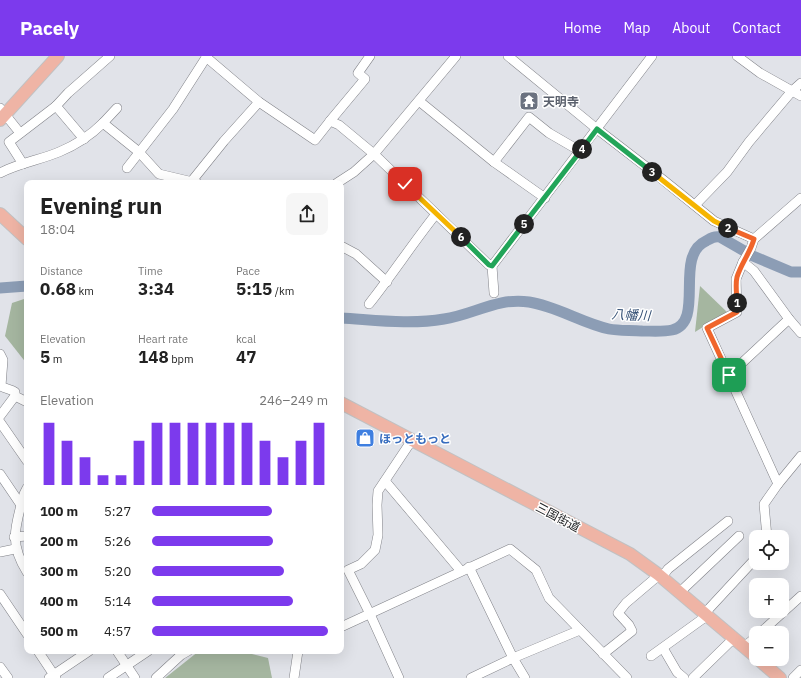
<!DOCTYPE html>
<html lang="en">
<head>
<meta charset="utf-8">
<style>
	body { margin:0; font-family:"IBM Plex Sans","Noto Sans JP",sans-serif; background:#f6f6f6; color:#222; height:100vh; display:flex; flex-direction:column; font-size:15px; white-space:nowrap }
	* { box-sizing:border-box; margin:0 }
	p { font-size:13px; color:#767676 }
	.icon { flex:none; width:22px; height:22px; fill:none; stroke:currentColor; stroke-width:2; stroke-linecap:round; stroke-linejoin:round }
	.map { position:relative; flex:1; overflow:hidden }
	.details { position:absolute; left:24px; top:124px; width:320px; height:474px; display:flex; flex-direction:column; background:#fff; border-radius:8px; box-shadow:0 4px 16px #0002 }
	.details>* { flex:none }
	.buttons { position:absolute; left:749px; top:474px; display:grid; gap:8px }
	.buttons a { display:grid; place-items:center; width:40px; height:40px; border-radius:8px; background:#fff; box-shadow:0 4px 16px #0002; font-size:20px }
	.pin { position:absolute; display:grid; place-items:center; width:34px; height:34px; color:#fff; margin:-17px; border-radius:8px; box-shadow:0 2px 6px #0006 }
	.km { position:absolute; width:20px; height:20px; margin:-10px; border-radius:50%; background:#222; color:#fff; font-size:11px; line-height:20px; text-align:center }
	.round { display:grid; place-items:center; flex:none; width:42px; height:42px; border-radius:8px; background:#f6f6f6 }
	.head { display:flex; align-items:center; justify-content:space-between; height:68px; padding:0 16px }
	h1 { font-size:22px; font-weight:700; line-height:30px }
	.metrics { display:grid; grid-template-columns:repeat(3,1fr); gap:6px; height:68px; padding:4px 16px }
	.metrics div { display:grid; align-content:center }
	.metrics b { font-size:17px; font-weight:700 }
	.metrics small { font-size:11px; font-weight:400 }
	.metrics p { font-size:11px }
	.chart { height:112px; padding:8px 16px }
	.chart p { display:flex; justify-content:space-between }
	.chart svg { width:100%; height:72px; margin-top:4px; stroke:#7c3aed; stroke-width:6 }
	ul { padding:0 16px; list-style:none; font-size:13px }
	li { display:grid; grid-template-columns:64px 48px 1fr; align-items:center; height:30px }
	li i { height:10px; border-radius:5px; background:#7c3aed }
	header { display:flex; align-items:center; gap:24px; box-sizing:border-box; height:56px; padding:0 20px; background:#7c3aed; color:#fff }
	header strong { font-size:19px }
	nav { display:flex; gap:22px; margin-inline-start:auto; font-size:14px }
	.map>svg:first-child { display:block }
</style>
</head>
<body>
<header>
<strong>Pacely</strong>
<nav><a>Home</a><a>Map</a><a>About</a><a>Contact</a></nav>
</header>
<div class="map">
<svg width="801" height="622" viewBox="0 0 801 622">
	<rect width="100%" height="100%" fill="#e1e3e9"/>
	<!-- green -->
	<g fill="#a5b6a0">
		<path d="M700,230L727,256L695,276Z"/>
		<path d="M27,242V308L5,280L12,247Z"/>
		<path d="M199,595H240L268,602L272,622H165Z"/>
	</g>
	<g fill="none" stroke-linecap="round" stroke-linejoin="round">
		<!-- river -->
		<g stroke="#8c9db5" stroke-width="11">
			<path d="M0,232L27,230"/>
			<path d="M341,262C375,264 410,269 444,263C473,259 498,241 529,246C556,250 582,267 609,273C619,275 632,274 642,275C652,275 663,276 672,274C706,266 673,200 706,185C711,182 714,180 720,181L753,200L791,216H801"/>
		</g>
		<defs>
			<g id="minor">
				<path d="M508,0L597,73L662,123L714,165L754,183"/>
				<path d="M737,0L760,17L801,40"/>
				<path d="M206,1L259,46L315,84L330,65L339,69L374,98L489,209L492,210L652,0"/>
				<path d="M419,45L494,106L545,142"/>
				<path d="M56,50L84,83"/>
				<path d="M0,52L20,77"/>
				<path d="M330,65L365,23L358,17L370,0"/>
				<path d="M103,67L117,52"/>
				<path d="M494,106L529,61L549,77L580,95"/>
				<path d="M23,108L9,86L56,50L68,37L110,0"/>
				<path d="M127,112L173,53L207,0"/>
				<path d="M0,117C19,107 40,104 59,96C76,89 90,80 103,67L139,96L159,118L197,127"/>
				<path d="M191,126L224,85L259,46"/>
				<path d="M337,127L354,116L374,98L456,0"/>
				<path d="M801,142L754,183L751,192L743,206L754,215L789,263L801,277"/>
				<path d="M695,149L727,116L749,86L792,35L801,27"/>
				<path d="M341,190L356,198L387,226"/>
				<path d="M743,206L736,223L737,256L707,272L778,428"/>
				<path d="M492,210L494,237"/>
				<path d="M369,248C392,219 413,187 436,158"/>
				<path d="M0,298L3,304L1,330C5,333 11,333 15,336V340L27,346"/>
				<path d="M729,319L789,263"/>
				<path d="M0,360L15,340"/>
				<path d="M0,366L27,405"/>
				<path d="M0,418L21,449"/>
				<path d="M385,425L461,515"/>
				<path d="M27,432L24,438C16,469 8,486 27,516"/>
				<path d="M14,481L27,480"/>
				<path d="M767,481L764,448L778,428L801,400"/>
				<path d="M0,496L15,493"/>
				<path d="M469,511L513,602L525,622"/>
				<path d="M662,521L668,513L728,465"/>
				<path d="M680,536L739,480"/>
				<path d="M0,538L27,578"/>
				<path d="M705,557L756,502"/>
				<path d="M341,571L510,493L536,514L549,542L627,622"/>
				<path d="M760,577L801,540"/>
				<path d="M744,591L756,581"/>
				<path d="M663,592L677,616L684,622"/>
				<path d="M38,595L56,622"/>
				<path d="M117,595L135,622"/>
				<path d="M603,598L632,575L629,569L618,557L626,547L659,519"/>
				<path d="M651,600L708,559"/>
				<path d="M0,611L8,622"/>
				<path d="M49,622L89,595"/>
				<path d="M108,622L148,595"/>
				<path d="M156,622L181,599L188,595"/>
				<path d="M294,622L298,595"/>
				<path d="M399,622L370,558L348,514L361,508L375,494L378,479L377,449L378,435L412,384"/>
				<path d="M471,622L513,602L580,574"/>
				<path d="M693,622L734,582"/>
				<path d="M793,622L801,614"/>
			</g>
			<g id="major">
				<path d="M0,64L58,0"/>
				<path d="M0,158L27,183"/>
				<path d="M341,347L630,498L659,519L756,601"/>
				<path d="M758,603L780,622"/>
			</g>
		</defs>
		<!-- minor casing -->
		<use href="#minor" stroke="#818288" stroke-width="10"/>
		<!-- major casing -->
		<use href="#major" stroke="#c1c1c2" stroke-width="14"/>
		<!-- minor -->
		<use href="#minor" stroke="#fff" stroke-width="9"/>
		<!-- major -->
		<use href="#major" stroke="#efb4a5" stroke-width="12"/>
	</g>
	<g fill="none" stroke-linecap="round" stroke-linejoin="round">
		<defs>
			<path id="split-1" d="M729,319L707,272L737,256V247"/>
			<path id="split-2" d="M728,172L754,183C750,197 741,208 737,221C735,229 737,239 737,247"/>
			<path id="split-3" d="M652,116L714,165L728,172"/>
			<path id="split-4" d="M582,93L597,73L652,116"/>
			<path id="split-5" d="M524,168L582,93"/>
			<path id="split-6" d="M461,181L489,209L492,210L524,168"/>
			<path id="split-7" d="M405,128L461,181"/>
		</defs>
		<!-- split-1 casing -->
		<use href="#split-1" stroke="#fff" stroke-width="8"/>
		<!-- split-2 casing -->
		<use href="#split-2" stroke="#fff" stroke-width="8"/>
		<!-- split-3 casing -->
		<use href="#split-3" stroke="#fff" stroke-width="8"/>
		<!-- split-4 casing -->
		<use href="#split-4" stroke="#fff" stroke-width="8"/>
		<!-- split-5 casing -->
		<use href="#split-5" stroke="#fff" stroke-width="8"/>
		<!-- split-6 casing -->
		<use href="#split-6" stroke="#fff" stroke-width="8"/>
		<!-- split-7 casing -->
		<use href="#split-7" stroke="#fff" stroke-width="8"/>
		<!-- split-1 -->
		<use href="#split-1" stroke="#f0652b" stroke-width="5"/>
		<!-- split-2 -->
		<use href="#split-2" stroke="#f0652b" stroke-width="5"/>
		<!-- split-3 -->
		<use href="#split-3" stroke="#f5b400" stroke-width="5"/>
		<!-- split-4 -->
		<use href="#split-4" stroke="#22a559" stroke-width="5"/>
		<!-- split-5 -->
		<use href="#split-5" stroke="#22a559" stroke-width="5"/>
		<!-- split-6 -->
		<use href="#split-6" stroke="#22a559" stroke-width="5"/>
		<!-- split-7 -->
		<use href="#split-7" stroke="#f5b400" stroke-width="5"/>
	</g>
	<!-- icons -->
	<defs>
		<symbol id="temple-square" viewBox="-11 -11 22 22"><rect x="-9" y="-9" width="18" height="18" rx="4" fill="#6b7280" stroke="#fff"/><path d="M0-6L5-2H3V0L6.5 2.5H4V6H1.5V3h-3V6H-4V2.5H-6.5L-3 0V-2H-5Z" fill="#fff"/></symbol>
		<symbol id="shop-square" viewBox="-11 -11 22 22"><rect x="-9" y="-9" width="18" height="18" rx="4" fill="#3f7fe0" stroke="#fff"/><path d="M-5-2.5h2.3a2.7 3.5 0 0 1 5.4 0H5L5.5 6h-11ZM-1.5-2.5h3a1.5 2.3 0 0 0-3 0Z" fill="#fff"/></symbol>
	</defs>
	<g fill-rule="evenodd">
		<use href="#temple-square" x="518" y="34" width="22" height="22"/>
		<use href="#shop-square" x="354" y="371" width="22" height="22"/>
	</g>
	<g text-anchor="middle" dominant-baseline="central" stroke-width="3" stroke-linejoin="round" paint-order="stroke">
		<!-- worship labels -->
		<g font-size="12" font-weight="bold" fill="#5b616d" stroke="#fff" text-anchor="start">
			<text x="543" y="45">天明寺</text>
		</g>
		<!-- shop labels -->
		<g font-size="12" font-weight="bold" fill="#366cbe" stroke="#fff" text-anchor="start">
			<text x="379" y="382">ほっともっと</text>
		</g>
		<!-- street labels -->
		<g font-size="12" fill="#222325" stroke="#fff">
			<text transform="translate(558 461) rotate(28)">三国街道</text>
		</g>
		<!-- water labels -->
		<g font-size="13" font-style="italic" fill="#334f74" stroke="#fff">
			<text transform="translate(631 259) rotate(3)">八幡川</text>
		</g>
	</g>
</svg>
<div class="buttons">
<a><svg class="icon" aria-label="locate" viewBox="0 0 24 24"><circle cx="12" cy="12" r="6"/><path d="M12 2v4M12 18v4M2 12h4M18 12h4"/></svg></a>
<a>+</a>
<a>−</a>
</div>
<div class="pin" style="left:729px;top:319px;background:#1e9e55"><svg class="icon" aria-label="arrive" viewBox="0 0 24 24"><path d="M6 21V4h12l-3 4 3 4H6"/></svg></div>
<div class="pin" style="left:405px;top:128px;background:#d93025"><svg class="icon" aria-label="check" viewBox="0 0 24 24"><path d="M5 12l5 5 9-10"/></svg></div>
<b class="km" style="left:737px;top:247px">1</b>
<b class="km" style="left:728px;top:172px">2</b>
<b class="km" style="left:652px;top:116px">3</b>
<b class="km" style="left:582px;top:93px">4</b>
<b class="km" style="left:524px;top:168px">5</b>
<b class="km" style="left:461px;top:181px">6</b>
<section class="details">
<div class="head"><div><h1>Evening run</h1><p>18:04</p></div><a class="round"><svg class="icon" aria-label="share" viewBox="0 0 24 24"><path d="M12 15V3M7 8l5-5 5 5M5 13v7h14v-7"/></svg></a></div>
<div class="metrics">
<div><p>Distance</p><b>0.68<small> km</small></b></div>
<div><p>Time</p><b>3:34</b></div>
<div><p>Pace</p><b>5:15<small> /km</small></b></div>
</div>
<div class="metrics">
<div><p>Elevation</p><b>5<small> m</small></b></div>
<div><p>Heart rate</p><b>148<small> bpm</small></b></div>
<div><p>kcal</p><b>47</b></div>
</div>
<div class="chart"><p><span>Elevation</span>246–249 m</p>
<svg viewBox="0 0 160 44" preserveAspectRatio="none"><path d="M5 44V6M15 44V17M25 44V27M35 44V38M45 44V38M55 44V17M65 44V6M75 44V6M85 44V6M95 44V6M105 44V6M115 44V6M125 44V17M135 44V27M145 44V17M155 44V6"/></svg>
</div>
<ul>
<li><b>100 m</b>5:27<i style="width:68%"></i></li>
<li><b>200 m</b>5:26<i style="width:69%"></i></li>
<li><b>300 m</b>5:20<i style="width:75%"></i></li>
<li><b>400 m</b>5:14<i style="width:80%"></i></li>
<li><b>500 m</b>4:57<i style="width:100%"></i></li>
</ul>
</section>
</div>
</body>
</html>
